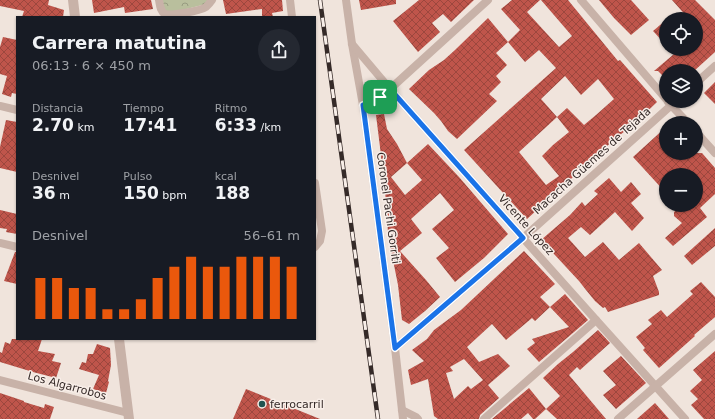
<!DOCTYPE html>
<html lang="es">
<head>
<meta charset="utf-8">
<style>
	body { margin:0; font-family:"DejaVu Sans",sans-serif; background:#242831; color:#f1f3f6; height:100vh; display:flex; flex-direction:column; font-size:15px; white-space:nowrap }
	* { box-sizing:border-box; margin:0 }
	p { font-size:13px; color:#9ea1a6 }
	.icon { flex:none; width:22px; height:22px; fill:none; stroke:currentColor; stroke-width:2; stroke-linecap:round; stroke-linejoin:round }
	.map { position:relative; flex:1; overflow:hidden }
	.drawer { position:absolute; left:16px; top:16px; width:300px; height:324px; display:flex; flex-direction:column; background:#171b24; border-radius:0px; box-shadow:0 1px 3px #0004 }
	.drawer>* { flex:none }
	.buttons { position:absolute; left:659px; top:12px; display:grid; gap:8px }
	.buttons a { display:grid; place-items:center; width:44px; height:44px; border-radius:50%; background:#171b24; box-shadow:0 1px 3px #0004; font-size:20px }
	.pin { position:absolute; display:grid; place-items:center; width:34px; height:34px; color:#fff; margin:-17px; border-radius:8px; box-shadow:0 2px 6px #0006 }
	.round { display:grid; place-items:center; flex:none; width:42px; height:42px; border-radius:21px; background:#242831 }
	.headline { display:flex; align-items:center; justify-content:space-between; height:68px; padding:0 16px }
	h1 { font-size:18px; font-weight:600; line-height:30px }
	.stats { display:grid; grid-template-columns:repeat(3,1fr); gap:6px; height:68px; padding:4px 16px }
	.stats div { display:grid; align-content:center }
	.stats b { font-size:17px; font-weight:600 }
	.stats small { font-size:11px; font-weight:400 }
	.stats p { font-size:11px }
	.chart { height:112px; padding:8px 16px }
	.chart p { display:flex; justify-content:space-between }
	.chart svg { width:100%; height:72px; margin-top:4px; stroke:#ea580c; stroke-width:6 }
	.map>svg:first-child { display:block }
</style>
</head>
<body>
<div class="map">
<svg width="715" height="419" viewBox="0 0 715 419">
	<defs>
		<pattern id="forest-crowns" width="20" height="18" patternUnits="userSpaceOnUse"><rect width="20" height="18" fill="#b9bf9d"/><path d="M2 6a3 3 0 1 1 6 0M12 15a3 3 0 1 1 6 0" fill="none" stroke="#979b80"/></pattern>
		<pattern id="building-cross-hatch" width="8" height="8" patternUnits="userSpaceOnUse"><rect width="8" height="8" fill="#bf554b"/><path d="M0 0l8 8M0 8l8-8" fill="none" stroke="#9c473e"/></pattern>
	</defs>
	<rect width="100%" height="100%" fill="#f0e4dc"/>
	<!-- forest -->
	<path fill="url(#forest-crowns)" d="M159,0H211L210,3L167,14Z"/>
	<!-- building -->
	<g fill="url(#building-cross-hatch)" fill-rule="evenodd">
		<path d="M0,0H49L48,5L64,10L63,17H22L24,11L0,6Z"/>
		<path d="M92,0H151L153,9L125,13L124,7L94,13Z"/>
		<path d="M223,0H282L283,11L272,13L273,17H262V9L226,14Z"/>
		<path d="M359,0H396V4L361,10Z"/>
		<path d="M419,0H474L451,22L443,14L432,23L440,32L418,52L393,21Z"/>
		<path d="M512,0H540L527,12L559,47L572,36L541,0H568L618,61L620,60L657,102L632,126L617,137L527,219L464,150L556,68L539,50L525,62L508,42L520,30L501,9ZM565,76L581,95L598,79L614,99L596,115L584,125L567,108L557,117L541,99ZM557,117L569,132L553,145L542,156L559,176L546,185L519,152Z"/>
		<path d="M599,0H631L649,20L631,35L614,18Z"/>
		<path d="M672,0H695L715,20V52L694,71H666V79L658,71H654L674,54L670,49H696V19H689Z"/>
		<path d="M488,18L508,42L496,53L507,65L496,76L501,82L489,94L497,101L457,139L448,131L441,121L434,113L409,89L429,70L444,60L455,50Z"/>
		<path d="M666,20V45L653,31Z"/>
		<path d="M3,37L17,40V94L12,93L11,97L2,94L7,76L0,74V47Z"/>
		<path d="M715,82V104L704,93Z"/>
		<path d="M384,114L387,129L397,144L407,163L428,144L459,177L508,234L484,258L455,282L436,258L449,248L432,229L454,210L440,193L411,219L422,233L400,251L426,280L440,297L425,311L409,324L402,320L398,285L388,235L387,210L380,147L376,115ZM407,163L422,180L405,195L391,177Z"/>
		<path d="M6,120L17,122V172L0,168V147Z"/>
		<path d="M666,127V153H702L715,168V194L700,208L707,217L673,246L665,238L682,223L674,216V212L683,205H696V175H666V193L633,157Z"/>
		<path d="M609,178L621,192L631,182L641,194L631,203L644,218L632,231L615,212L590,235L581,227L568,238L585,257L603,242L619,260L639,243L662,270L653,276L659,292V295L608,312L605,307L603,308L595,301L586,290L579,281L541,240L570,215L582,202L585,206L598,194L594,191Z"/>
		<path d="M0,210L17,214V234L6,232L7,229L0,228Z"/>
		<path d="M715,228V246L692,265L684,256Z"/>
		<path d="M524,251L555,284L540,297L550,307L565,294L588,320L539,362L527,349L535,343L532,339L569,327L550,307L535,321L532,318L506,340L492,324L467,347L479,362L498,354L510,366L488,385L499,398L480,415L479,419H438L434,416L428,379L411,385L408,370L424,361L412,350L427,339L434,330L461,310ZM464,359L483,380L471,389L468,386L454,399L446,373L453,371L450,367Z"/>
		<path d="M15,252H17V284L4,281Z"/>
		<path d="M701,282L715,297V317L694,335L695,336L659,368L643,350L645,348L636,337L652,324L648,320L661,310L667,317L693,294L690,291Z"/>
		<path d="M598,330L610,343L580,370L577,367L569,375L606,419H557L546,409L560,396L543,378L558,364L573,352Z"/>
		<path d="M12,339H42L38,351L55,354L52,361L61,363L56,378L33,372L0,362V352L2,353L5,342L10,344Z"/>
		<path d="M97,344L110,348L111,365L108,381L109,382L106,393L93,389L99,375L79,369L82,362L86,363L88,354H93Z"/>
		<path d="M715,351V419H704L691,405L698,399L690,391L702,380L693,370Z"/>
		<path d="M621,356L646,383L616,409L603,395L616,385L603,371Z"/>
		<path d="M529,388L546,409L535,419H533L528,413L521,419H492Z"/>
		<path d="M246,389L320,419H233Z"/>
		<path d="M0,393L24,401V402L44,408L45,404L54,407L50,419H0Z"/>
		<path d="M655,403L669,419H637Z"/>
	</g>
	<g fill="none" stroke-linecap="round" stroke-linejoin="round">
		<!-- minor -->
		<g stroke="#c8b2a8" stroke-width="8">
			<path d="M159,0C160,5 160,11 165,14C171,16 200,11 206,7C208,5 210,3 212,0"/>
			<path d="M290,0L292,17"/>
			<path d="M346,0L352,44L363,105L395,348L403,419"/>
			<path d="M581,0L666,99"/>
			<path d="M352,44L390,89L596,320L685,419"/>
			<path d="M696,83L715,66"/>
			<path d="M668,102L688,123"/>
			<path d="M363,105L374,101L390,89L488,0"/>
			<path d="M0,106L17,110"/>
			<path d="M696,132L715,153"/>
			<path d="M315,183L322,231L320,241L315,247"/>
			<path d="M0,243L17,247"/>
			<path d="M395,348L523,238L676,101"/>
			<path d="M0,380L128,413"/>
			<path d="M402,410L416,417L418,419"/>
			<path d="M484,419L596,320"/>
			<path d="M618,419L715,334"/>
		</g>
		<!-- tertiary -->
		<g stroke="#c8b2a8" stroke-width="10">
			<path d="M73,0L75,17"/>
			<path d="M119,339L129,419"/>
		</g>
		<defs>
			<path id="rail" d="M320,0L378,419"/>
		</defs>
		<!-- rail casing -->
		<use href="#rail" stroke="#352a28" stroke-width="4.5"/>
		<!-- rail -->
		<use href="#rail" stroke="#f8eee8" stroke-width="3" stroke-dasharray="9" stroke-linecap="butt"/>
	</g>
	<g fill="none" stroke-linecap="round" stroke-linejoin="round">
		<defs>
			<path id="route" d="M390,89L523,238L395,348L363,105L374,101Z"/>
		</defs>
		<!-- route casing -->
		<use href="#route" stroke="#fff" stroke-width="8"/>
		<!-- route -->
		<use href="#route" stroke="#1a73e8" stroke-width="5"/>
	</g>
	<!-- markers -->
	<circle fill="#205450" stroke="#f8eee8" stroke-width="1.5" cx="262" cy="404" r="4"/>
	<g text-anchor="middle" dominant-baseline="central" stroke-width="3" stroke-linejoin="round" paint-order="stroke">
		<!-- street labels -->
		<g font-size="11" fill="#352a28" stroke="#f8eee8">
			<text transform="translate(592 161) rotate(-42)">Macacha Güemes de Tejada</text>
			<text transform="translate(388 208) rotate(82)">Coronel Pachi Gorriti</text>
			<text transform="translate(526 225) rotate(48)">Vicente López</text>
			<text transform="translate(67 386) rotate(15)">Los Algarrobos</text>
		</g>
		<!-- poi labels -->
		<g font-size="11" fill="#352a28" stroke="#f8eee8" text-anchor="start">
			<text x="270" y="404">ferrocarril</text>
		</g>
	</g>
</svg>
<div class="buttons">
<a><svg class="icon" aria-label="locate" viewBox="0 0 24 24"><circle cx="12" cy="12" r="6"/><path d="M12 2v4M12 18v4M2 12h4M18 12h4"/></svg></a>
<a><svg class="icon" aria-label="layers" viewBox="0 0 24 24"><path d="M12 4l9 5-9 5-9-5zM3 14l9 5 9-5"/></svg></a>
<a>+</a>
<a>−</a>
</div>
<div class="pin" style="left:380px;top:97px;background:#1e9e55"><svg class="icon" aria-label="arrive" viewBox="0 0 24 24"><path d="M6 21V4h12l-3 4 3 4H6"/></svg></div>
<section class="drawer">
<div class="headline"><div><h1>Carrera matutina</h1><p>06:13 · 6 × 450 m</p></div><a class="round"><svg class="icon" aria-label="share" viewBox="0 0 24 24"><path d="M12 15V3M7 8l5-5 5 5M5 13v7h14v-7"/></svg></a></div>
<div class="stats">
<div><p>Distancia</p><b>2.70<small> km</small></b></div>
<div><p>Tiempo</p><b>17:41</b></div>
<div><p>Ritmo</p><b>6:33<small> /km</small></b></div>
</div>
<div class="stats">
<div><p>Desnivel</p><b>36<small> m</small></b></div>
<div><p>Pulso</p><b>150<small> bpm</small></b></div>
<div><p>kcal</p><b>188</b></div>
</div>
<div class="chart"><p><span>Desnivel</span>56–61 m</p>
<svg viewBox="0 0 160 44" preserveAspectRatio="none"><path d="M5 44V19M15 44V19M25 44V25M35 44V25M45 44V38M55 44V38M65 44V32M75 44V19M85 44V12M95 44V6M105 44V12M115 44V12M125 44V6M135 44V6M145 44V6M155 44V12"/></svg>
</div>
</section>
</div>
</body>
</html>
